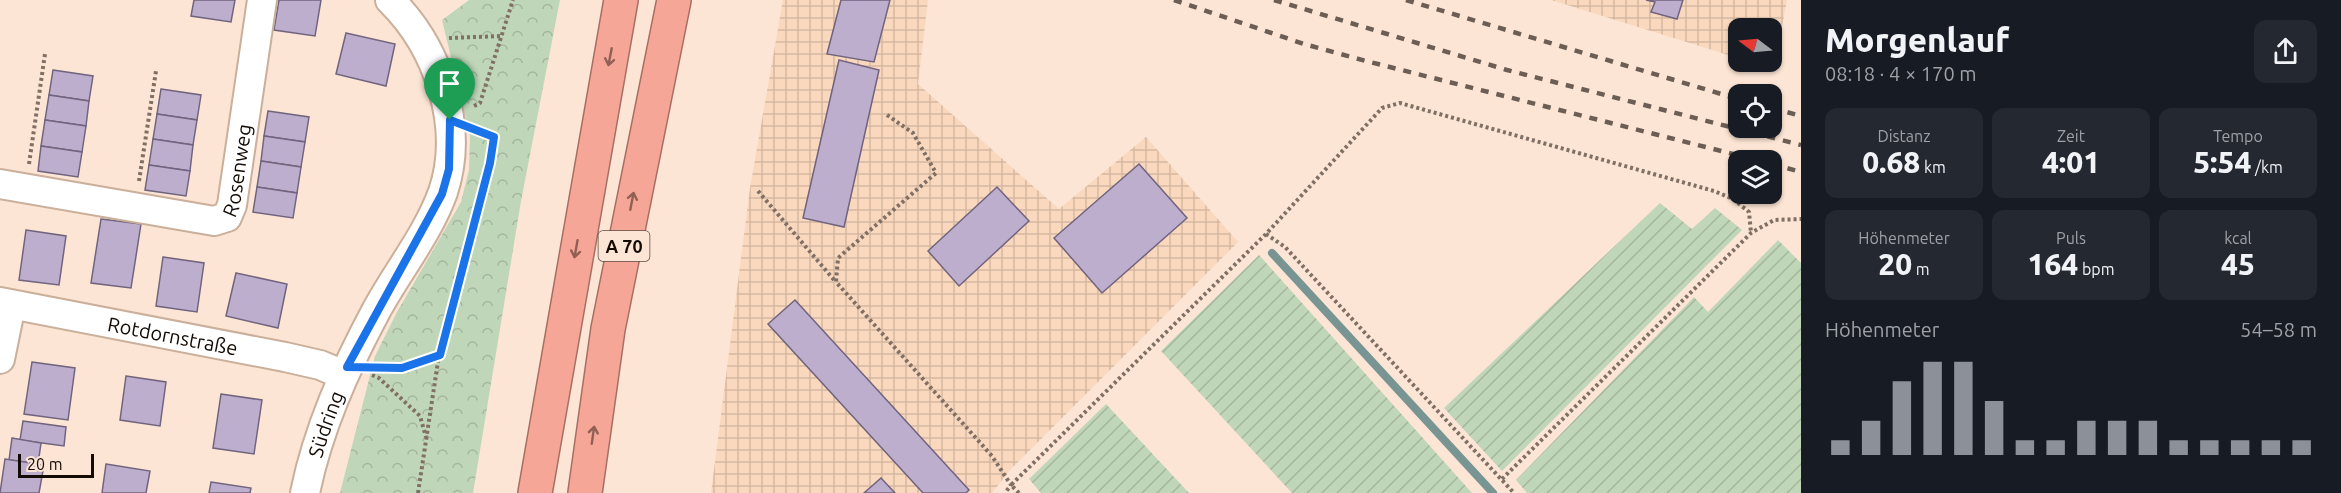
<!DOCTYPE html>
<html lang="de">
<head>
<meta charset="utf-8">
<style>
	body { margin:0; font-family:Ubuntu,sans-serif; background:#242831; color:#f1f3f6; height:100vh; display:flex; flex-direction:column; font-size:22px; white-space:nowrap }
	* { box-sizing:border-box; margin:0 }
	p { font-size:20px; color:#9ea1a6 }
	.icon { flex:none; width:33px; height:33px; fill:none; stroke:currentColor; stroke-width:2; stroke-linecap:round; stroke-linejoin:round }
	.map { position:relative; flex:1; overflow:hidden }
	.side { display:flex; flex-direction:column; background:#171b24; width:540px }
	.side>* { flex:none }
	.needle { width:39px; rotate:286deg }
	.tools { position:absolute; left:1728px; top:18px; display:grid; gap:12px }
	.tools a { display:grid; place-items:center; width:54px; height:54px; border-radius:12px; background:#171b24; box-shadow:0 2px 4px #0004; font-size:30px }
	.scale { position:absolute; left:18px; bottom:15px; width:76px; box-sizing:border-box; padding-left:6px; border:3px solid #130a04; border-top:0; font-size:16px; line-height:21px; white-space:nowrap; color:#130a04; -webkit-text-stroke:4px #fce5d4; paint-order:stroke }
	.pin { position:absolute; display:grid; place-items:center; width:51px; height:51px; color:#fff; margin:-62px -26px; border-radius:50% 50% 50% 0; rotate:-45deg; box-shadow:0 0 6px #0007 }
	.pin .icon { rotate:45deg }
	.round { display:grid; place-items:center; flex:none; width:63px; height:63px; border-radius:12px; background:#242831 }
	.summary { display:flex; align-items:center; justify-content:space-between; height:102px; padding:0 24px }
	h1 { font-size:33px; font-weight:800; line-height:45px }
	.stats { display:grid; grid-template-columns:repeat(3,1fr); gap:9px; height:102px; padding:6px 24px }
	.stats div { display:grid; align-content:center; border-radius:12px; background:#242831; text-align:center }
	.stats b { font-size:30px; font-weight:800 }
	.stats small { font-size:16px; font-weight:400 }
	.stats p { font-size:16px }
	.chart { height:168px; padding:12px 24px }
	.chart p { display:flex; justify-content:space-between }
	.chart svg { width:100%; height:108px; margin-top:6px; stroke:#8c9099; stroke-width:6 }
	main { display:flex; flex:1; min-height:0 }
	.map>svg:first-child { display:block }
</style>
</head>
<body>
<main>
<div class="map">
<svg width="1801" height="493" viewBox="0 0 1801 493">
	<defs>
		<pattern id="industrial-grid" width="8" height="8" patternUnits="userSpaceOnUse" patternTransform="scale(1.5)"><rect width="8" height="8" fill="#fad8bd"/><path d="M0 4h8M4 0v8" fill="none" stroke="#d5b8a1"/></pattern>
		<pattern id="forest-crowns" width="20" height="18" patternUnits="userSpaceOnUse" patternTransform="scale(1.5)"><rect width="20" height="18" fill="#c0d6b9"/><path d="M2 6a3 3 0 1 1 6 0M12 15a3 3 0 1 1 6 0" fill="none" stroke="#a4b69d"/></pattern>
		<pattern id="garden-furrows" width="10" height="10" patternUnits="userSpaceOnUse" patternTransform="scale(1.5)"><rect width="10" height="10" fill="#c0d6b9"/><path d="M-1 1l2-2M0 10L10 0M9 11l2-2" fill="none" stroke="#a4b69d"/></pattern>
	</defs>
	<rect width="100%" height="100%" fill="#fce5d4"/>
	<!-- industrial -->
	<g fill="url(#industrial-grid)">
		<path d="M783,0H928L918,84L1059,209L1146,137L1238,242L1010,470L992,493H711L750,188Z"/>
		<path d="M1551,0H1787L1774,69L1751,62H1772V28H1738V58Z"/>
	</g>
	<!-- forest -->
	<path fill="url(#forest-crowns)" d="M469,0H560L521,201L473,493H340L375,356L397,312L461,202L469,170L470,136L442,20Z"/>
	<!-- garden -->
	<g fill="url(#garden-furrows)">
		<path d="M1660,203L1692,229L1715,208L1742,230L1502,471L1444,408Z"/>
		<path d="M1778,240L1801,263V493H1527L1516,480L1694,297L1708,312Z"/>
		<path d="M1259,255L1472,493H1292L1161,351Z"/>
		<path d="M1106,404L1189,493H1041L1029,479Z"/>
	</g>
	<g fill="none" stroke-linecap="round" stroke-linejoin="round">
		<!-- stream -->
		<path stroke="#789594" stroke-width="8" d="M1272,253L1493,493"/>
	</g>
	<!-- building -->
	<g fill="#beaecd" stroke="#71647e" stroke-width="1.5">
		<path d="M194,0H235L231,22L191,16Z"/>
		<path d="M279,0H321L315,36L274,30Z"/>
		<path d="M841,0H890L874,62L827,54Z"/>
		<path d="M1646,0H1683L1677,19L1651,12L1655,2Z"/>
		<path d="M346,33L395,44L386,86L336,74Z"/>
		<path d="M839,60L879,70L844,227L803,218Z"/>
		<path d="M53,70L93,76L89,101L49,95Z"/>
		<path d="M161,89L201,95L197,120L157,114Z"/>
		<path d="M49,95L89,101L86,126L45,120Z"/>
		<path d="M268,111L309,117L305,142L264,136Z"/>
		<path d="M157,114L197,120L193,145L153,139Z"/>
		<path d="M45,120L86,126L82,152L41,146Z"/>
		<path d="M264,136L305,142L301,167L261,161Z"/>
		<path d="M153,139L193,145L190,171L149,165Z"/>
		<path d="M41,146L82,152L78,177L38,171Z"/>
		<path d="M261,161L301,167L297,193L257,187Z"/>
		<path d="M1139,164L1187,218L1102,293L1054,238Z"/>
		<path d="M149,165L190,171L186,196L145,190Z"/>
		<path d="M257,187L297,193L293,218L253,212Z"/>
		<path d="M997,187L1029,221L959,286L928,251Z"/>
		<path d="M101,219L141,224L131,288L91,283Z"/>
		<path d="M26,230L66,236L59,285L19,280Z"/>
		<path d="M163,257L204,263L197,312L156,306Z"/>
		<path d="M236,273L287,284L278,328L226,316Z"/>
		<path d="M795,300L969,490L966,493H923L768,324Z"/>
		<path d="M32,362L75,368L68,420L24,414Z"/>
		<path d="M126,376L166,382L160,426L120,420Z"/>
		<path d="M221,394L262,400L254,454L213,448Z"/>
		<path d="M23,421L66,427L64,446L20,440Z"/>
		<path d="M12,438L41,443L38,464L9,460Z"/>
		<path d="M5,459L44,465L39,493H0Z"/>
		<path d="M106,464L150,471L146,493H102Z"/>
		<path d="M881,478L895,493H864Z"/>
		<path d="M211,482L251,488L250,493H209Z"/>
	</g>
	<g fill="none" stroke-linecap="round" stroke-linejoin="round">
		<defs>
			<g id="minor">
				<path id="s1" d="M0,184L214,221L227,217L232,205L262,0"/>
				<path id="s2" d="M0,302L285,357L320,365L344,375"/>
				<path d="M0,359L11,305"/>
				<path id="s3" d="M305,493C318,429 345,369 376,311C397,272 428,234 443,192C465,126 438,47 390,0"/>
			</g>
			<g id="highway">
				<path d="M535,493L621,0"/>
				<path d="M585,493L608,329L674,0"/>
			</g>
		</defs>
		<!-- minor casing -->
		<use href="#minor" stroke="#caaf9b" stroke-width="32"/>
		<!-- highway casing -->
		<use href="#highway" stroke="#a76f64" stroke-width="36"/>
		<!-- path -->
		<g stroke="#7f6f64" stroke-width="4" stroke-dasharray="3 3" stroke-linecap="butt">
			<path d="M449,38L503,36"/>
			<path d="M474,106L480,103L513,0"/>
			<path d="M887,115L913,133L936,173L838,258L836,282L992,456L1011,485L1005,493"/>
			<path d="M29,164L45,54"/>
			<path d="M139,181L156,71"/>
			<path d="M758,191L835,281"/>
			<path d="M1266,234L1285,247L1514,493"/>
			<path d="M377,368H402L439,355"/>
			<path d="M372,375L379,378L420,416L426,437"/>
			<path d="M1502,479L1751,233L1774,220L1801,219"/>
			<path d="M418,493L439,355L491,163L493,137L476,130"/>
			<path d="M1019,493L1011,485L1266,234L1382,108L1400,103L1714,191L1733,199L1749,212L1751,233"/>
		</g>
		<!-- minor -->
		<use href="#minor" stroke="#fff" stroke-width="28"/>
		<!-- highway -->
		<use href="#highway" stroke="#f6a697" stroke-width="33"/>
		<!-- rail -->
		<g stroke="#6c5e54" stroke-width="4.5" stroke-dasharray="8 8" stroke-linecap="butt">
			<path d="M1174,0L1304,44L1366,61L1757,160"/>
			<path d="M1274,0L1507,70L1801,145"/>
			<path d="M1406,0L1738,99"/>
			<path d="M1772,108L1801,116"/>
			<path d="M1772,164L1801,172"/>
		</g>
	</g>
	<!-- one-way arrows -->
	<defs><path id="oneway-shaft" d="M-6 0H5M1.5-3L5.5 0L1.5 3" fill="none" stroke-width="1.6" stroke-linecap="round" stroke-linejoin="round" transform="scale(1.5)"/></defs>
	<g stroke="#906055">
		<use href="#oneway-shaft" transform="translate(610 57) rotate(101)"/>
		<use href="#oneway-shaft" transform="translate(632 201) rotate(-79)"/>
		<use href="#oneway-shaft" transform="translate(576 249) rotate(100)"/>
		<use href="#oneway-shaft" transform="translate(593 435) rotate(-82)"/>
	</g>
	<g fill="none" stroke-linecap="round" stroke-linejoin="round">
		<defs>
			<path id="route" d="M450,120L494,137L490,163L440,355L402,368L347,367L442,194L449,169Z"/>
		</defs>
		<!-- route casing -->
		<use href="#route" stroke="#fff" stroke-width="12"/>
		<!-- route -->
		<use href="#route" stroke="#1a73e8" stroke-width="8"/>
	</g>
	<g text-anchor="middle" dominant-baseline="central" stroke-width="5" stroke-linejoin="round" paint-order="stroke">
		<!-- shield labels -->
		<rect fill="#fce5d4" stroke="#594c42" stroke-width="1.5" x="598.5" y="231" width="51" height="30" rx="4.5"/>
		<g font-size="18" font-weight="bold" fill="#130a04">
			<text x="624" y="246">A 70</text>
		</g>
		<!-- street labels -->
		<g font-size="20" fill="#130a04" stroke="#fce5d4">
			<text stroke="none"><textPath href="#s1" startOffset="279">Rosenweg</textPath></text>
			<text stroke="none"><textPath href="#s2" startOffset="176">Rotdornstraße</textPath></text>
			<text stroke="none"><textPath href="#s3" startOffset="72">Südring</textPath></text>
		</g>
	</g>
</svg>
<div class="tools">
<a><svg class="needle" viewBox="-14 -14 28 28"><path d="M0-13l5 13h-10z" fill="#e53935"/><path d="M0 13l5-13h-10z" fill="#9ea1a6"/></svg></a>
<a><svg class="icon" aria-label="locate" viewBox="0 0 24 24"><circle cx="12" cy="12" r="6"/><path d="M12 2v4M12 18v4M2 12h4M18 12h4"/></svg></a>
<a><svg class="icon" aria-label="layers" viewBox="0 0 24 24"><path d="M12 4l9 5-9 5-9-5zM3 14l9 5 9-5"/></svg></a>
</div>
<div class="scale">20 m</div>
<div class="pin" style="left:450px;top:120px;background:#1e9e55"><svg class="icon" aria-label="arrive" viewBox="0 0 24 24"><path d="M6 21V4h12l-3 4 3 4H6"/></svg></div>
</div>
<section class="side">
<div class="summary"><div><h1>Morgenlauf</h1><p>08:18 · 4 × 170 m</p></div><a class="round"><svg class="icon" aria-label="share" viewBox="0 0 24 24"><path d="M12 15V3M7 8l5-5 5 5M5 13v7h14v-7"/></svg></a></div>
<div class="stats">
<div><p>Distanz</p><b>0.68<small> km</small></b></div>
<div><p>Zeit</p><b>4:01</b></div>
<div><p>Tempo</p><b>5:54<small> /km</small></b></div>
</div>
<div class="stats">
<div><p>Höhenmeter</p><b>20<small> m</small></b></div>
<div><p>Puls</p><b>164<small> bpm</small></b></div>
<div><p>kcal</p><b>45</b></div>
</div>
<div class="chart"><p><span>Höhenmeter</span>54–58 m</p>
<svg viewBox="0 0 160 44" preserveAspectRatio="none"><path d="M5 44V38M15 44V30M25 44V14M35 44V6M45 44V6M55 44V22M65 44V38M75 44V38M85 44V30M95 44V30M105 44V30M115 44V38M125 44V38M135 44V38M145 44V38M155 44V38"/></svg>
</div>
</section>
</main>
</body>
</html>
